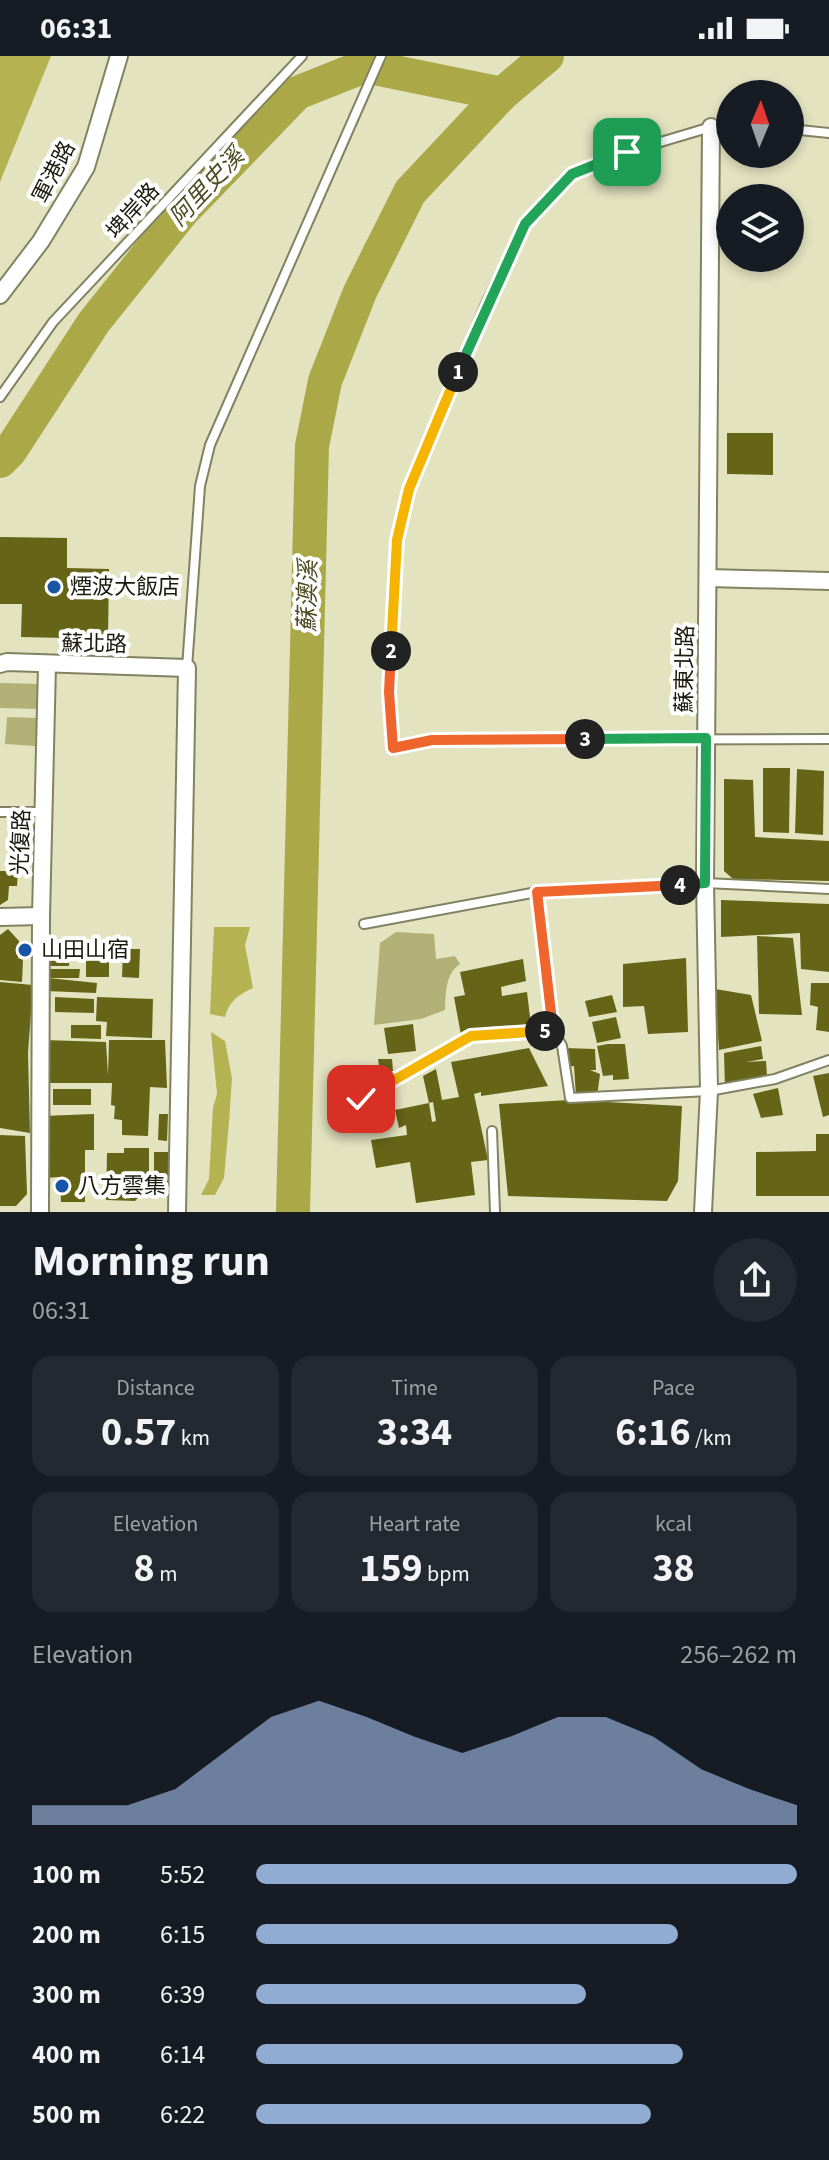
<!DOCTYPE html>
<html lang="en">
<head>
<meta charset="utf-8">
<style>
	body { margin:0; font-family:"Source Sans 3","Noto Sans TC",sans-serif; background:#242831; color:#f1f3f6; height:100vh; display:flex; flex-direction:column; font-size:30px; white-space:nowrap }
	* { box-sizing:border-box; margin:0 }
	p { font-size:26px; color:#9ea1a6 }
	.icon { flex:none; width:44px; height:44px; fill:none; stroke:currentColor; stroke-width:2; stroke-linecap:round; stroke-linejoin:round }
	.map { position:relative; height:1156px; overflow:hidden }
	.panel { display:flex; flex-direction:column; background:#171b24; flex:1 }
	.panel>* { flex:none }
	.needle { width:52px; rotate:2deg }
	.buttons { position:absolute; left:716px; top:24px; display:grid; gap:16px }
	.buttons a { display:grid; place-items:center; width:88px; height:88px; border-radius:50%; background:#171b24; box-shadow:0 4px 12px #0003; font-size:40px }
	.pin { position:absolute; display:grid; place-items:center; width:68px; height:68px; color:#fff; margin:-34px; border-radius:16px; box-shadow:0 4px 12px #0006 }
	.km { position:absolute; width:40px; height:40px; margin:-20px; border-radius:50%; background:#222; color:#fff; font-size:22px; line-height:40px; text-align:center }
	.round { display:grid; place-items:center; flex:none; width:84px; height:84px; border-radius:42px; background:#242831 }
	.head { display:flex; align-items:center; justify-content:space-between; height:136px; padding:0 32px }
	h1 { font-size:44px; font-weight:700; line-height:60px }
	.metrics { display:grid; grid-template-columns:repeat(3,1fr); gap:12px; height:136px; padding:8px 32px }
	.metrics div { display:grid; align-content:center; border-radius:20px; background:#242831; text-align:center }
	.metrics b { font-size:40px; font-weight:700 }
	.metrics small { font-size:22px; font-weight:400 }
	.metrics p { font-size:22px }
	.chart { height:224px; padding:16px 32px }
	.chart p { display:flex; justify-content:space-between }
	.chart svg { width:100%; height:144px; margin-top:8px; fill:#90acd2; opacity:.7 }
	ul { padding:0 32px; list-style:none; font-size:26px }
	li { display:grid; grid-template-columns:128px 96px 1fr; align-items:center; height:60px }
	li i { height:20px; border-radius:10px; background:#90acd2 }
	.status { display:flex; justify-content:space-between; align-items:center; height:56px; padding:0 40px; background:#171b24; direction:ltr }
	.status svg { height:22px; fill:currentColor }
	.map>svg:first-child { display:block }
</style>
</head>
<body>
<div class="status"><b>06:31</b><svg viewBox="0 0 49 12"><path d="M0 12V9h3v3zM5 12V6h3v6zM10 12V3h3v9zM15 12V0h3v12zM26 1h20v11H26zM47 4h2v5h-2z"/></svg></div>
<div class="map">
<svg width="829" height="1156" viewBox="0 0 829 1156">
	<rect width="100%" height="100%" fill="#e3e3c0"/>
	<!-- green -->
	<g fill="#b1b177">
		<path d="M0,627L41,628L40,653L0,652Z"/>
		<path d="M7,661L37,662L35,690L5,688Z"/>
		<path d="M396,876L434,878L436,903L455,900L460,908C445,918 446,937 445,954L421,963L374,969L380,887Z"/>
	</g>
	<!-- forest -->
	<g fill="#b5b252">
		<path d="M0,0H51L0,126Z"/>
		<path d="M214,871H250L245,889L253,932C238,939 229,945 225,961L210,958Z"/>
		<path d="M211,976L225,985L232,1022L229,1066L224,1122L215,1139H201L209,1123L213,1052L217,1038Z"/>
	</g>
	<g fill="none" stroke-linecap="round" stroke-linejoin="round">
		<!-- river -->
		<g stroke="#aaa847" stroke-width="34">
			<path d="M0,405L10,395L94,266L182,156L297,37L365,10L502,38"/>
			<path d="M293,1156L312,390L325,325L360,236L410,136L502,38L547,0"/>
		</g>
	</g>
	<!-- building -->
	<g fill="#666417">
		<path d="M727,377H773V419L727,418Z"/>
		<path d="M0,481L67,482V512L109,513L108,583L21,581L22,548H0Z"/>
		<path d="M763,712H790L789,777L763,776Z"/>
		<path d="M797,713L824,715L823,779L795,777Z"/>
		<path d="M724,723L753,724L755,781L829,785V825L733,823L724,815Z"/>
		<path d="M0,815H18L17,830H9L8,844L0,849Z"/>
		<path d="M721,844L829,848V916L801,913L800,877L721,881Z"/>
		<path d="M8,873L19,885L18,902L23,904L22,926L0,924V879Z"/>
		<path d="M757,880L793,882L802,959L759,958Z"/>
		<path d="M46,892H70L69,910H46Z"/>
		<rect x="86" y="892" width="23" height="29"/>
		<path d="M123,893H140L139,922L122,921Z"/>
		<path d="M686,902L688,976L648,978L644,950L623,951V908Z"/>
		<path d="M523,903L526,925L501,931L502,940L527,936L531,969L490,971L461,979L454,941L465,939L460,916Z"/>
		<path d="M45,913H80L79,922H48L97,927L96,937L45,935Z"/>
		<path d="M0,926L33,929L28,997L30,1077L0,1072Z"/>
		<path d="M811,927H829V976L816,974L818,951L810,949Z"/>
		<path d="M715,933L751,939L762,985L719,994Z"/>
		<path d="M612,939L617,956L589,961L585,945Z"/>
		<path d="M55,941L94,943V957L55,956Z"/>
		<path d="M97,941L153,943L152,982L106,980L107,966L96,965Z"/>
		<path d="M616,961L621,982L597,987L592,966Z"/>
		<path d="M413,968L416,995L388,998L384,972Z"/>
		<path d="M71,969H101V983L71,982Z"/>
		<path d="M44,984L106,986L108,1019L109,984H165L167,1032L150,1031L148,1080L122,1079V1064L114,1063L115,1050L111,1049L112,1027H42Z"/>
		<path d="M608,988H625L629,1023L613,1024V1019L603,1020L597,990Z"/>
		<path d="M761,990L763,1003L746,1006L766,1005L767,1019L725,1032L724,997Z"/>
		<path d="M529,992L548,1030L481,1040V1036L474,1038L488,1104L471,1106L475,1139L416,1147L410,1106L376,1112L371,1084L407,1079L406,1069L399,1072L395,1054L429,1047L432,1066L436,1065L433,1046L429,1047L423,1020L436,1013L442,1044L459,1041L451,1006Z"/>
		<path d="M564,992L595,993L596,1014H590L600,1018L597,1041L576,1040L574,1010L566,1011Z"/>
		<path d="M378,1003H392L393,1015L380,1016Z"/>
		<path d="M829,1017V1059L823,1061L813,1020Z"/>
		<path d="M778,1032L783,1059L761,1062L753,1038Z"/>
		<rect x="53" y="1033" width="38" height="16"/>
		<path d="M569,1044L682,1050L678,1125L667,1145L508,1140L499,1048Z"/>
		<path d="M94,1058V1094H85V1146H61L60,1121L44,1122L43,1060Z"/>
		<path d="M159,1058H168L167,1085L158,1084Z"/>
		<path d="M816,1078H829V1140H756V1096L816,1095Z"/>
		<path d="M0,1079L25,1080L27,1138L16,1150H0Z"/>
		<path d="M124,1092H149V1130L135,1145L106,1144L107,1097H124Z"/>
		<path d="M154,1096H169V1124L165,1137L158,1138L154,1133Z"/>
	</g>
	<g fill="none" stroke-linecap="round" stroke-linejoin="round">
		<defs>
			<g id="service">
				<path d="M730,72L711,71L627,96L572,118L525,168L485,250L409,433L397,484L389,636L393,692L432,684L829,683"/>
				<path d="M790,73L829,77"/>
				<path d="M0,341L53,266L302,0"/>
				<path d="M187,612L200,430L210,389L381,0"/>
				<path d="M0,756H43"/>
				<path d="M537,836L553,974L562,990L570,1042L709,1035L775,1023L829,1004"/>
				<path d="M364,868L537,836L705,827L829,833"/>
				<path d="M361,1043L471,980L553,974"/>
				<path d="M492,1075L495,1156"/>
			</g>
			<g id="minor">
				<path d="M0,239L41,185L86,111L119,0"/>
				<path d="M708,522L829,525"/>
				<path d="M0,608L7,606L187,612L177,1156"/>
				<path d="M0,861L41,860"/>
				<path d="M40,1156L41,860L47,609"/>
				<path d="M703,1156L709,1035L705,827L711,71"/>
			</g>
		</defs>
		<!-- service casing -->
		<use href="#service" stroke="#828262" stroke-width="12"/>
		<!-- minor casing -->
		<use href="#minor" stroke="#828262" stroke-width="20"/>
		<!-- service -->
		<use href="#service" stroke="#fff" stroke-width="8"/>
		<!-- minor -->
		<use href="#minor" stroke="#fff" stroke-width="16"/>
	</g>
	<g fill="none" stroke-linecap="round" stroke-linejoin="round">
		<defs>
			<path id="split-1" d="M458,316L525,168L572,118L627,96"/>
			<path id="split-2" d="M391,595L397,484L409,433L458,316"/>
			<path id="split-3" d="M391,595L389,636L393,692L432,684L585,683"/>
			<path id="split-4" d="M585,683L706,682L705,827L680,829"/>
			<path id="split-5" d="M545,975L553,974L537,836L680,829"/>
			<path id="split-6" d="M361,1043L471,980L545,975"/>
		</defs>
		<!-- split-1 casing -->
		<use href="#split-1" stroke="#fff" stroke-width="16"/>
		<!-- split-2 casing -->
		<use href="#split-2" stroke="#fff" stroke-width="16"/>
		<!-- split-3 casing -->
		<use href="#split-3" stroke="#fff" stroke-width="16"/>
		<!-- split-4 casing -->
		<use href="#split-4" stroke="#fff" stroke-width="16"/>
		<!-- split-5 casing -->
		<use href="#split-5" stroke="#fff" stroke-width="16"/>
		<!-- split-6 casing -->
		<use href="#split-6" stroke="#fff" stroke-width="16"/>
		<!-- split-1 -->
		<use href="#split-1" stroke="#22a559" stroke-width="10"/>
		<!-- split-2 -->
		<use href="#split-2" stroke="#f5b400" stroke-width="10"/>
		<!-- split-3 -->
		<use href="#split-3" stroke="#f0652b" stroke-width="10"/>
		<!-- split-4 -->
		<use href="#split-4" stroke="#22a559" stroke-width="10"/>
		<!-- split-5 -->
		<use href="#split-5" stroke="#f0652b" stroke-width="10"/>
		<!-- split-6 -->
		<use href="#split-6" stroke="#f5b400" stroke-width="10"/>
	</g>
	<!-- markers -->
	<g fill="#1955a6" stroke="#fff" stroke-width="3">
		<circle cx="54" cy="531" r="8"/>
		<circle cx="25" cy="894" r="8"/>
		<circle cx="62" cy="1130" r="8"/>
	</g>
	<g text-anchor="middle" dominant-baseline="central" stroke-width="8" stroke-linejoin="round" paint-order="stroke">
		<!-- street labels -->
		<g font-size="22" fill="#1b1a0e" stroke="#fff">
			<text transform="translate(54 116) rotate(-63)">軍港路</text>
			<text transform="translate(133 155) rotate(-48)">埤岸路</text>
			<text transform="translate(94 588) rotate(1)">蘇北路</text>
			<text transform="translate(685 613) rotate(-89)">蘇東北路</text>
			<text transform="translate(21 786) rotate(-88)">光復路</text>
		</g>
		<!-- poi labels -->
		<g font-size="22" fill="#1b1a0e" stroke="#fff" text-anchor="start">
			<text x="70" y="531">煙波大飯店</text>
			<text x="41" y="894">山田山宿</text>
			<text x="78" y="1130">八方雲集</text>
		</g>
		<!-- water labels -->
		<g font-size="24" font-style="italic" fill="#4d4c23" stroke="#fff">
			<text transform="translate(207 131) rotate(-47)">阿里史溪</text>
			<text transform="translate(308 540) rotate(-89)">蘇澳溪</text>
		</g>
	</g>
</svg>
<div class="buttons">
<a><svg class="needle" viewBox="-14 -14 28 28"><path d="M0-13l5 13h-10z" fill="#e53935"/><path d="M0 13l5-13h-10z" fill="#9ea1a6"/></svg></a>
<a><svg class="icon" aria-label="layers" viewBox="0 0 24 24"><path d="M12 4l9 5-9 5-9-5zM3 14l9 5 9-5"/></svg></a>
</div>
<div class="pin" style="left:627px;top:96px;background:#1e9e55"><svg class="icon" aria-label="arrive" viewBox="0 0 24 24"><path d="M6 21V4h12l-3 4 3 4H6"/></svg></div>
<div class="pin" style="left:361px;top:1043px;background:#d93025"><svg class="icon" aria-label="check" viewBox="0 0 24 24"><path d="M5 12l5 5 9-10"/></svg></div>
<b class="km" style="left:458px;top:316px">1</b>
<b class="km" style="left:391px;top:595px">2</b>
<b class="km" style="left:585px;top:683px">3</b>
<b class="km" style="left:680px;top:829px">4</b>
<b class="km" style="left:545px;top:975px">5</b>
</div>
<section class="panel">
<div class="head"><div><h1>Morning run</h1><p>06:31</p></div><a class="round"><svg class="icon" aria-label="share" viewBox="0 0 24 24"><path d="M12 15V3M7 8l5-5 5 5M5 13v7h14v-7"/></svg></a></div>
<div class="metrics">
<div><p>Distance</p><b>0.57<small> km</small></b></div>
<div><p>Time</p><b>3:34</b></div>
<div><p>Pace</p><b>6:16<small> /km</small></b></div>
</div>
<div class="metrics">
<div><p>Elevation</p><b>8<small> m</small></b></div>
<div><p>Heart rate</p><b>159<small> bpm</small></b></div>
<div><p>kcal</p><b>38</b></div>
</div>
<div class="chart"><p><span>Elevation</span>256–262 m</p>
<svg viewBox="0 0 160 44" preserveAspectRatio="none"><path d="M0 44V38L10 38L20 38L30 33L40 22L50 11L60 6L70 11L80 17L90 22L100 17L110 11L120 11L130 17L140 27L150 33L160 38V44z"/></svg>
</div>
<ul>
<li><b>100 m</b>5:52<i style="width:100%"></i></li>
<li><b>200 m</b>6:15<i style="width:78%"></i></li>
<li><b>300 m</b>6:39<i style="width:61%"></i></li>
<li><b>400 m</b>6:14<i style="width:79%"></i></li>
<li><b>500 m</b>6:22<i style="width:73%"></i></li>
</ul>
</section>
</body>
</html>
